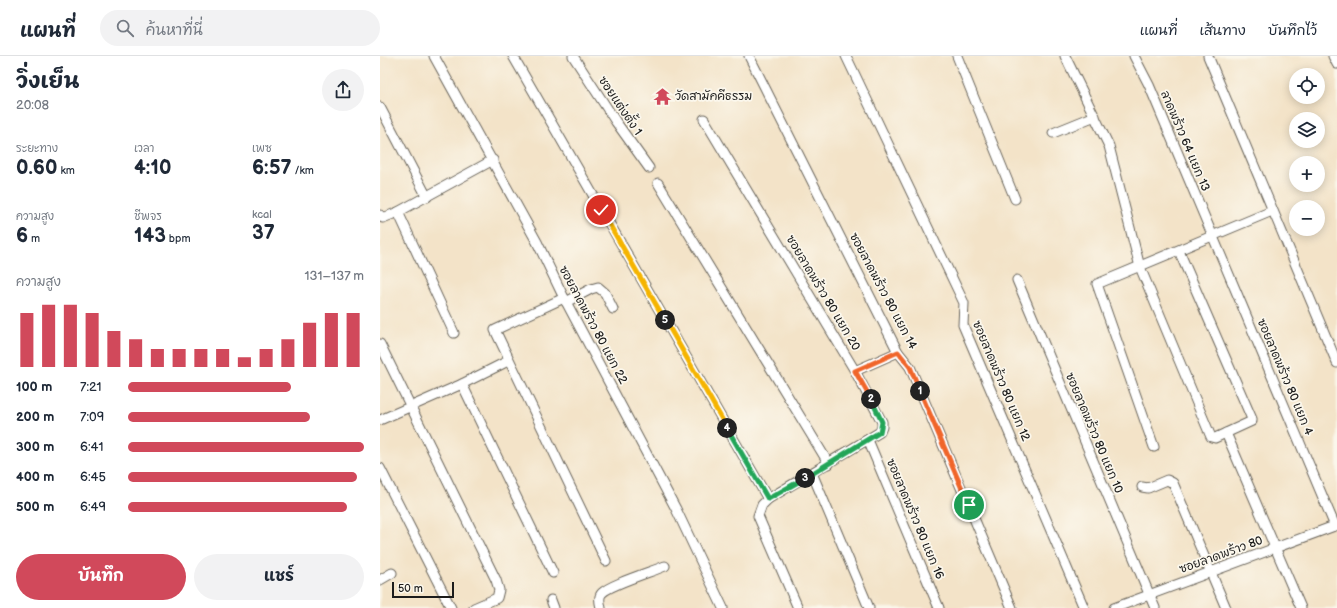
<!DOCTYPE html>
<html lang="th">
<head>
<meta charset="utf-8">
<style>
	body { margin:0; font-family:"Balsamiq Sans","Playpen Sans Thai",sans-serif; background:#f2f2f3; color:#1f2937; height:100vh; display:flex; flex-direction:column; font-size:15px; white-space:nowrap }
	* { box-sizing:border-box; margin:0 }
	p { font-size:13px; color:#747a83 }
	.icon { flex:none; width:22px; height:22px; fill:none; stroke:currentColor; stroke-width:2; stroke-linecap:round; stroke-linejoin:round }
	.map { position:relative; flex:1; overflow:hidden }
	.panel { display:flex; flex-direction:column; background:#fff; width:380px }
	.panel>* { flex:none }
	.fabs { position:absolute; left:909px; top:12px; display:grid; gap:8px }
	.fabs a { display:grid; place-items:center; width:36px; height:36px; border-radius:50%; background:#fff; box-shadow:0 2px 10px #0003; font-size:20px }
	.scale { position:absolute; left:12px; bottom:10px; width:62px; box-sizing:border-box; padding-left:4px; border:2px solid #1c1c1c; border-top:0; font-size:11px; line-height:14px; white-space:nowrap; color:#1c1c1c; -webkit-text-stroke:3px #fbf7ec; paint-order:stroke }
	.pin { position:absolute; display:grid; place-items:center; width:34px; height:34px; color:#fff; margin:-17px; border:2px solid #fff; border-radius:50%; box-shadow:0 1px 4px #0007 }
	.km { position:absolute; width:20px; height:20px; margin:-10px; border-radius:50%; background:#222; color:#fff; font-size:11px; line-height:20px; text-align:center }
	.round { display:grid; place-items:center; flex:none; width:42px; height:42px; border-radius:21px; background:#f2f2f3 }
	.overview { display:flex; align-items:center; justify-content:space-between; height:68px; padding:0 16px }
	h1 { font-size:22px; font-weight:700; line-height:30px }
	.figures { display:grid; grid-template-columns:repeat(3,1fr); gap:6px; height:68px; padding:4px 16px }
	.figures div { display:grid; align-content:center }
	.figures b { font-size:20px; font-weight:700 }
	.figures small { font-size:11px; font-weight:400 }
	.figures p { font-size:11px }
	.chart { height:112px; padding:8px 16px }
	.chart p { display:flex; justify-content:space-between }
	.chart svg { width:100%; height:72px; margin-top:4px; stroke:#d1495b; stroke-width:6 }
	.primary-button { display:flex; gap:8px; margin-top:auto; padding:8px 16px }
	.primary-button a { flex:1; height:46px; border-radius:24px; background:#d1495b; color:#fff; font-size:16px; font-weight:700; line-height:46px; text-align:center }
	.primary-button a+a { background:#f2f2f3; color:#1f2937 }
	ul { padding:0 16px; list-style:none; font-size:13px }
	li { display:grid; grid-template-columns:64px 48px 1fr; align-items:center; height:30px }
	li i { height:10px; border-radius:5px; background:#d1495b }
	header { display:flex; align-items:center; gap:24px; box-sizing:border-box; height:56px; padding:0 20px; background:#fff; border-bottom:1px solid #e0e1e3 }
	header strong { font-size:19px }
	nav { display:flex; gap:22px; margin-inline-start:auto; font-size:14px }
	.search { width:280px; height:36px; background:#f2f2f3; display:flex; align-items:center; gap:10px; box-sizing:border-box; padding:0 14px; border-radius:22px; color:#747a83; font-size:15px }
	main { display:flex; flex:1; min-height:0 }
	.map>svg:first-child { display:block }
</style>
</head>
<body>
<header>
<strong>แผนที่</strong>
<div class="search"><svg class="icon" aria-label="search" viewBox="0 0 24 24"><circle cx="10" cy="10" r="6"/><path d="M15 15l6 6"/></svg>ค้นหาที่นี่</div>
<nav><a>แผนที่</a><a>เส้นทาง</a><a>บันทึกไว้</a></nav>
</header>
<main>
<section class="panel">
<div class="overview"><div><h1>วิ่งเย็น</h1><p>20:08</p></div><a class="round"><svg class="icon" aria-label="share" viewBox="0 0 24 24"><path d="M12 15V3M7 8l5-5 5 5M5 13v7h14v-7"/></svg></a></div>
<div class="figures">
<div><p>ระยะทาง</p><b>0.60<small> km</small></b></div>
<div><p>เวลา</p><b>4:10</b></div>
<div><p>เพซ</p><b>6:57<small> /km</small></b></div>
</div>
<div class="figures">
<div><p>ความสูง</p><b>6<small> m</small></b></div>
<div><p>ชีพจร</p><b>143<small> bpm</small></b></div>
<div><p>kcal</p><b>37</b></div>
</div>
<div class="chart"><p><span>ความสูง</span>131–137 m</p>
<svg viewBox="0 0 160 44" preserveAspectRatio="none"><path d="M5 44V11M15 44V6M25 44V6M35 44V11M45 44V22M55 44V27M65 44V33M75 44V33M85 44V33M95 44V33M105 44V38M115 44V33M125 44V27M135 44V17M145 44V11M155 44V11"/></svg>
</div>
<ul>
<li><b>100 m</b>7:21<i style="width:69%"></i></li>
<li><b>200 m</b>7:09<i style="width:77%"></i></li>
<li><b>300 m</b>6:41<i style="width:100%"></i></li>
<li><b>400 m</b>6:45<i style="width:97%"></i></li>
<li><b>500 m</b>6:49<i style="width:93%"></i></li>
</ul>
<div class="primary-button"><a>บันทึก</a><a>แชร์</a></div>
</section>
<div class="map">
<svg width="957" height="552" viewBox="0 0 957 552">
	<rect width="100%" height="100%" fill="#fbf7ec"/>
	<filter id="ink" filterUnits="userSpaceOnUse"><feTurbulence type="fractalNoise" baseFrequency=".025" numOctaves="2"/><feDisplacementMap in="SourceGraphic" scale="8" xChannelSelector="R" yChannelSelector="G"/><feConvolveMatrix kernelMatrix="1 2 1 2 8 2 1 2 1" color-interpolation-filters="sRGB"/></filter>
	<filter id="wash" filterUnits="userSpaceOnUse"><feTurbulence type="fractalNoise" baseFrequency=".012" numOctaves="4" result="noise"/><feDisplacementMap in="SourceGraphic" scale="16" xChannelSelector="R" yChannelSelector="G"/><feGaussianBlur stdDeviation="0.9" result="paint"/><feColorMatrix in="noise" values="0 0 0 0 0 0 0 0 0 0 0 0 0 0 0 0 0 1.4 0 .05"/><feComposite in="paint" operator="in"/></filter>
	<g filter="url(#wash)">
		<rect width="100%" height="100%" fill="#f3e3c8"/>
	</g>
	<g filter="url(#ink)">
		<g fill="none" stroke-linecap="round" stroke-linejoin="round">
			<defs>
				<g id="minor">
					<path d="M54,0L157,186L184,242L296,453L343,552"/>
					<path d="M133,0L388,443"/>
					<path d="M193,0L236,66L269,112"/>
					<path d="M369,0L518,296L530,311L632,552"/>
					<path d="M466,0L584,247L583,269L704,552"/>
					<path d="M577,0L635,143"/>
					<path d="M685,0L729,90L760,211L831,381L835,382L872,365V363L799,195"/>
					<path d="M754,0L769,29L955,470"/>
					<path d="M828,0L957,307"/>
					<path d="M953,0L957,8"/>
					<path d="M0,51L47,141"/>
					<path d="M324,63L475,315L502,366V371L500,376L388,443L382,449L378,460L418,552"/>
					<path d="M673,77L715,60"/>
					<path d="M278,127L449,408"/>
					<path d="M18,156L74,277"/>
					<path d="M0,159L3,162L18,156L113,104"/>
					<path d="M637,224L775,552"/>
					<path d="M184,242L115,274L226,505"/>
					<path d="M186,246L211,233L218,231L225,237L233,253"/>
					<path d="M0,288L116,524L119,534L117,542L94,552"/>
					<path d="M475,315L518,296"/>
					<path d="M82,328L173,517"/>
					<path d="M0,364L82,328L128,305"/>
					<path d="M846,377L921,552"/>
					<path d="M488,384L559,552"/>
					<path d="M774,391L717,228L892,155"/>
					<path d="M0,412L71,552"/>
					<path d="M432,417L489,552"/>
					<path d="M762,431L768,432L787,424L793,427L846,552"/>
					<path d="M0,524L12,517"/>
					<path d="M171,544L174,552"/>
					<path d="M221,552C220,547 218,541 222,537C231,528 271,516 285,510"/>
					<path d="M734,552L957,469"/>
				</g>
			</defs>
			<!-- minor casing -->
			<use href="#minor" stroke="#676258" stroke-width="11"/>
			<!-- minor -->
			<use href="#minor" stroke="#fff" stroke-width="9"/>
		</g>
	</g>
	<g fill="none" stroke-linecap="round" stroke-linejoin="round" filter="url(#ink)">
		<defs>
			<path id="split-1" d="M540,335L589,449"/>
			<path id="split-2" d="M491,343L475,315L518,296L530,311L540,335"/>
			<path id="split-3" d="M425,422L500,376L502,366L491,343"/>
			<path id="split-4" d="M347,372L388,443L425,422"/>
			<path id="split-5" d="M285,264L347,372"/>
			<path id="split-6" d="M221,154L285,264"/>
		</defs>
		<!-- split-1 casing -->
		<use href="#split-1" stroke="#fff" stroke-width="8"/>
		<!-- split-2 casing -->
		<use href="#split-2" stroke="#fff" stroke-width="8"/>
		<!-- split-3 casing -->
		<use href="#split-3" stroke="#fff" stroke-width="8"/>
		<!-- split-4 casing -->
		<use href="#split-4" stroke="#fff" stroke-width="8"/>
		<!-- split-5 casing -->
		<use href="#split-5" stroke="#fff" stroke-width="8"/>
		<!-- split-6 casing -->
		<use href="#split-6" stroke="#fff" stroke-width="8"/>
		<!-- split-1 -->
		<use href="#split-1" stroke="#f0652b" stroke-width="5"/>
		<!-- split-2 -->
		<use href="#split-2" stroke="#f0652b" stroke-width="5"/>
		<!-- split-3 -->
		<use href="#split-3" stroke="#22a559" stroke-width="5"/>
		<!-- split-4 -->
		<use href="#split-4" stroke="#22a559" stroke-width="5"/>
		<!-- split-5 -->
		<use href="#split-5" stroke="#f5b400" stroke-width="5"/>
		<!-- split-6 -->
		<use href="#split-6" stroke="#f5b400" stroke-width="5"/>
	</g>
	<!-- icons -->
	<defs>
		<symbol id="temple-bare" viewBox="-9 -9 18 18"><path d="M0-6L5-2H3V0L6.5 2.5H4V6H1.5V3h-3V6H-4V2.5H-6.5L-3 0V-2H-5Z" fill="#d1495b" stroke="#fbf7ec" stroke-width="2.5" paint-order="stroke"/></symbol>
	</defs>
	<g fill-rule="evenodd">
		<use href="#temple-bare" x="270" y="28" width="25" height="25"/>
	</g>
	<g text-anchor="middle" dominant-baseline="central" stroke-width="3.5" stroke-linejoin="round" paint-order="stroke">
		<!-- poi labels -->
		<g font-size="12" fill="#1c1c1c" stroke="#fbf7ec" text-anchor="start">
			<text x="295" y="40">วัดสามัคคีธรรม</text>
		</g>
		<!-- street labels -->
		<g font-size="12" fill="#1c1c1c" stroke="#fbf7ec">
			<text transform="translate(240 50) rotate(56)">ซอยแต่งตั้ง 1</text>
			<text transform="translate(805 85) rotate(67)">ลาดพร้าว 64 แยก 13</text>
			<text transform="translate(503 235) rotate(62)">ซอยลาดพร้าว 80 แยก 14</text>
			<text transform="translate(443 237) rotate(59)">ซอยลาดพร้าว 80 แยก 20</text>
			<text transform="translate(213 269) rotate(62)">ซอยลาดพร้าว 80 แยก 22</text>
			<text transform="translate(905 321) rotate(67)">ซอยลาดพร้าว 80 แยก 4</text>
			<text transform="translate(621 325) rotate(67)">ซอยลาดพร้าว 80 แยก 12</text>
			<text transform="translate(714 377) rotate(67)">ซอยลาดพร้าว 80 แยก 10</text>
			<text transform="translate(535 463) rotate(67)">ซอยลาดพร้าว 80 แยก 16</text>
			<text transform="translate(841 499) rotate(-20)">ซอยลาดพร้าว 80</text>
		</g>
	</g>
</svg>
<div class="fabs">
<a><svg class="icon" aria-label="locate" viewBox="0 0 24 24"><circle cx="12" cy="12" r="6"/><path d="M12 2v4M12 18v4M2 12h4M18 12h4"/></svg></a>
<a><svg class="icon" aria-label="layers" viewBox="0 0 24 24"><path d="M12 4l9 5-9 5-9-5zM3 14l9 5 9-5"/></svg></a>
<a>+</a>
<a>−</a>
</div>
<div class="scale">50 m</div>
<div class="pin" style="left:589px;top:449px;background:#1e9e55"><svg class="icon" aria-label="arrive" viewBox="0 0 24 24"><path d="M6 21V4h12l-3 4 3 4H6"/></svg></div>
<div class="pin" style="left:221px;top:154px;background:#d93025"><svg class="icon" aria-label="check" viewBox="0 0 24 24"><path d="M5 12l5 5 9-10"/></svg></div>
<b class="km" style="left:540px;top:335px">1</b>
<b class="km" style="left:491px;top:343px">2</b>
<b class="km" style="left:425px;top:422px">3</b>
<b class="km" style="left:347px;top:372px">4</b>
<b class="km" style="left:285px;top:264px">5</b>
</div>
</main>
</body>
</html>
